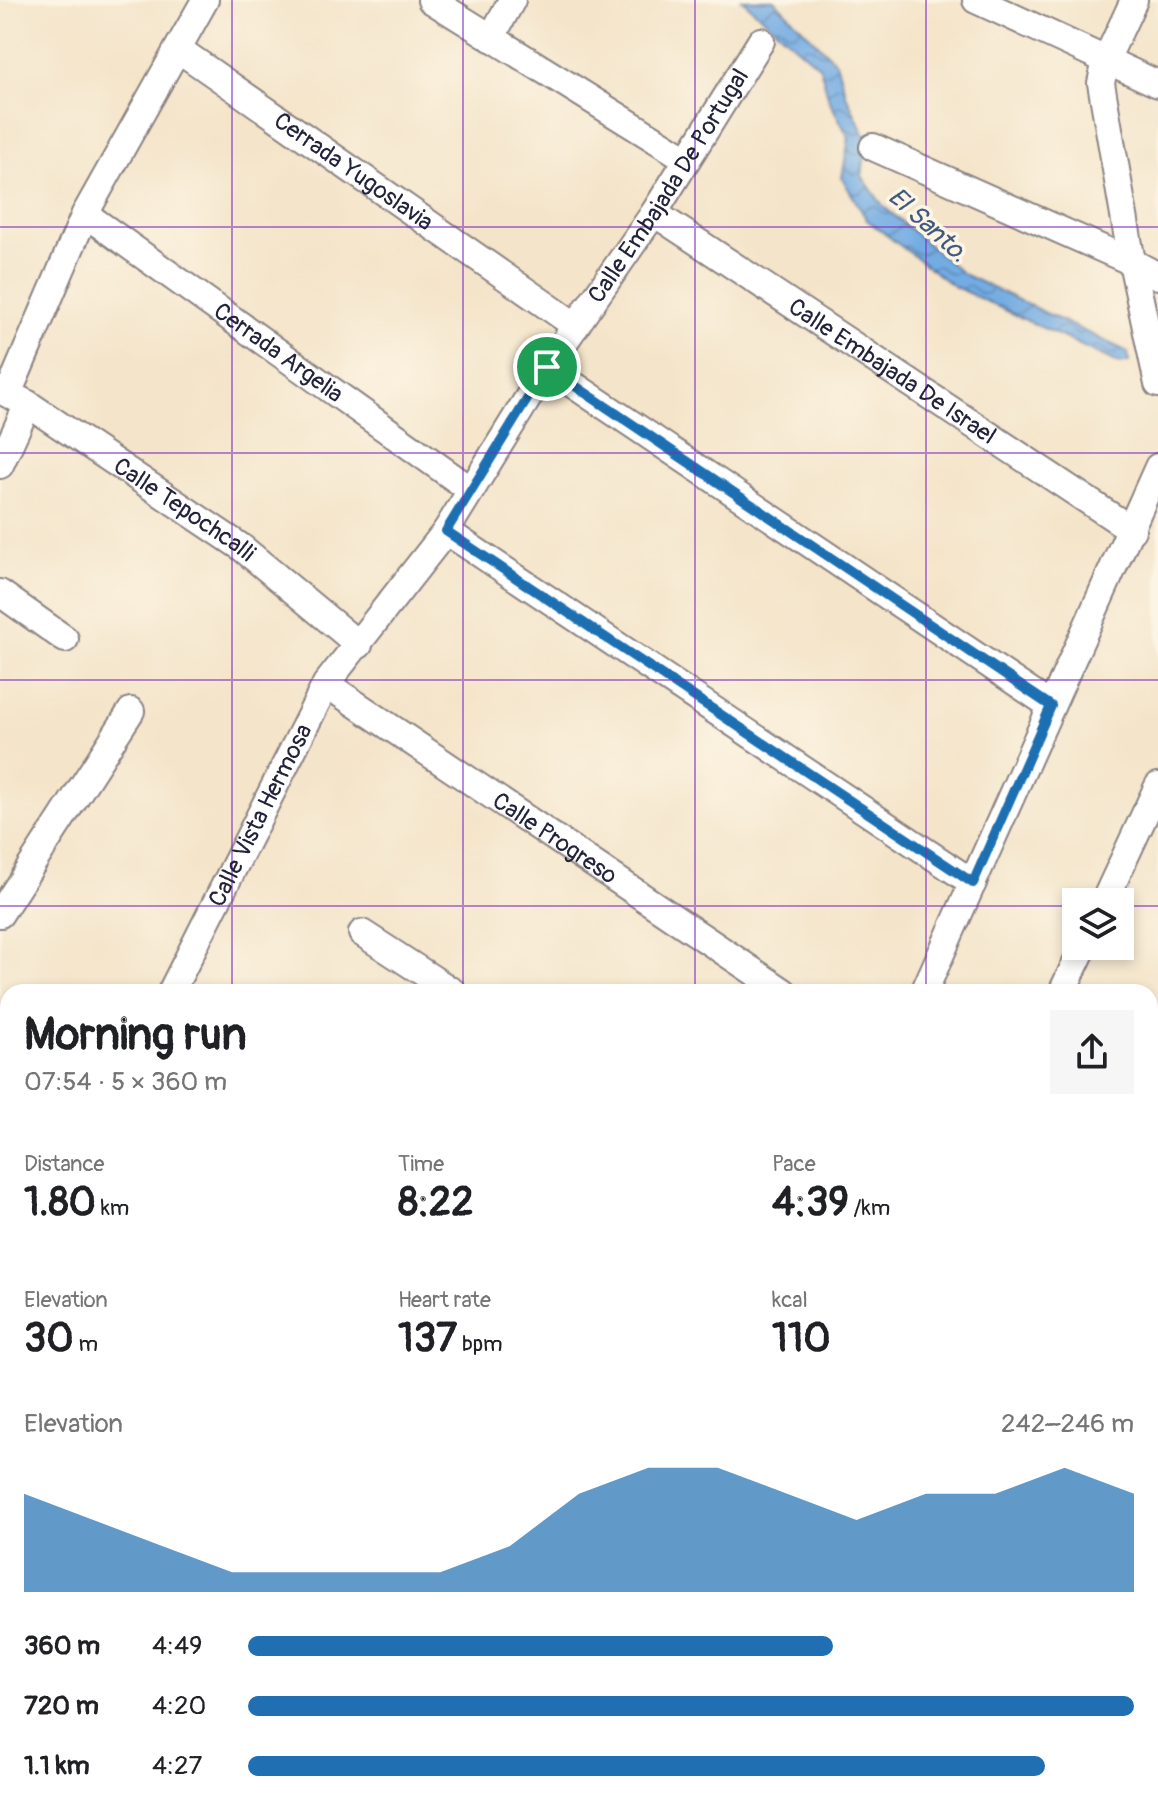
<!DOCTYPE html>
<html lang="en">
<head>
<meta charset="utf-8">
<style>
	body { margin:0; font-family:Pangolin,sans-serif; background:#f6f6f6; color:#202124; height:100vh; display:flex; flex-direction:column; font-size:30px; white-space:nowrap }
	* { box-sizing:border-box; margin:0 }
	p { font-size:26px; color:#757577 }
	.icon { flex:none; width:44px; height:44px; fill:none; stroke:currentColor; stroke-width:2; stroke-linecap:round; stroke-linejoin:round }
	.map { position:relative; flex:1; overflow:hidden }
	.panel { position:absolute; left:0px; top:984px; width:1158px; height:830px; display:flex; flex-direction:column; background:#fff; border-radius:24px 24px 0 0; box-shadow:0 4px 12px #0003 }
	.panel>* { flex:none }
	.controls { position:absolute; left:1062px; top:888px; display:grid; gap:16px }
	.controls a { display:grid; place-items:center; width:72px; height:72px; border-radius:0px; background:#fff; box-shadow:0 4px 12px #0003; font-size:40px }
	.pin { position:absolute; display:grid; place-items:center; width:68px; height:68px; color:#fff; margin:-34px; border:4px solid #fff; border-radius:50%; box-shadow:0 2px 8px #0007 }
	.round { display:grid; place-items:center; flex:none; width:84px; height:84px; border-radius:0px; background:#f6f6f6 }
	.summary { display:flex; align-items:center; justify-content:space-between; height:136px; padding:0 24px }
	h1 { font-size:44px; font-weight:800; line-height:60px }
	.metrics { display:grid; grid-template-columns:repeat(3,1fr); gap:12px; height:136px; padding:8px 24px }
	.metrics div { display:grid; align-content:center }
	.metrics b { font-size:40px; font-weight:800 }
	.metrics small { font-size:22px; font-weight:400 }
	.metrics p { font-size:22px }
	.chart { height:224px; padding:16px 24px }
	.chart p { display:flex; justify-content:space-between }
	.chart svg { width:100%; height:144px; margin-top:8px; fill:#1f6fb2; opacity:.7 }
	ul { padding:0 24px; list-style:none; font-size:26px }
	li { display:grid; grid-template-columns:128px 96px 1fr; align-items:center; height:60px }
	li i { height:20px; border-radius:10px; background:#1f6fb2 }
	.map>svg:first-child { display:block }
</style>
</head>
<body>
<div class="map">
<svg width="1158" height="1813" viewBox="0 0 1158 1813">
	<defs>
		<pattern id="water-waves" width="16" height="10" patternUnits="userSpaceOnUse" patternTransform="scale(2)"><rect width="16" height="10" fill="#73ace3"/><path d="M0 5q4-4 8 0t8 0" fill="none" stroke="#5e8cb9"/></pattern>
	</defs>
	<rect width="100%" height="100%" fill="#fcf5e5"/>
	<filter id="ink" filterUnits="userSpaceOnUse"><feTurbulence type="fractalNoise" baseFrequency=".0125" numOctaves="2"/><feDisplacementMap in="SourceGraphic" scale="16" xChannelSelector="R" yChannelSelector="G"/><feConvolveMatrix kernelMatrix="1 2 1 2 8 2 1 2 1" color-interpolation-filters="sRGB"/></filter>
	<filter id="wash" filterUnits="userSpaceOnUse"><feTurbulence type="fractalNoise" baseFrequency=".006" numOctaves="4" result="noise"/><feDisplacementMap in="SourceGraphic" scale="32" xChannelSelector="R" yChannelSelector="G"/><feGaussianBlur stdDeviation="1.8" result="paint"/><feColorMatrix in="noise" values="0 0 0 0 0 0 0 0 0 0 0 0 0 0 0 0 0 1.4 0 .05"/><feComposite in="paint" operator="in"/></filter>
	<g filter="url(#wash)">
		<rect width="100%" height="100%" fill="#f4e4c9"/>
		<!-- water -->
		<path fill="url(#water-waves)" stroke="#4a678f" stroke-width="2" d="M742,0H774L836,62L846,95L867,140L862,176L883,206L963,274L1128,352L1129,362L1120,364L953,286L867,220L842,178L849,138L829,100L820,67Z"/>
	</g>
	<g filter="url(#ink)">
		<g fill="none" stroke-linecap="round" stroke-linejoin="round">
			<defs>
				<g id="street">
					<path d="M431,0L687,159"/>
					<path d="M976,0L1158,84"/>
					<path d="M1134,0L1106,60L1101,83L1132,262L1158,384"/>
					<path d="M491,38L512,0"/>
					<path id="s1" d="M178,49L576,326"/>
					<path d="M873,147L1132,262L1158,276"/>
					<path id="s2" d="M654,213L1132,530"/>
					<path id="s3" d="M85,214L471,490"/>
					<path d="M547,367L1051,706"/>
					<path id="s4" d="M0,390L28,404L241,547L359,645"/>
					<path d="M8,394L85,214L205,0"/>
					<path d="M0,465L28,404"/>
					<path d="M446,531L973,883"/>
					<path d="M0,593L65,639"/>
					<path id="s5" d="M326,684L784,992"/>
					<path d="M1104,902L1158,786"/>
					<path d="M0,914L131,711"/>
					<path d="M362,933L453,992"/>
					<path id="s6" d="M171,992L326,684L446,531L547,367L654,213L761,41"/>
					<path d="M924,992L1158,467"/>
					<path d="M1062,992L1084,946"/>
					<path d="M0,1333L8,1317"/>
					<path d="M1150,1428L1158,1457"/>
					<path d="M1150,1557L1158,1560"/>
					<path d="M0,1605L8,1601"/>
					<path d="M0,1646L8,1650"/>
					<path d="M377,1806L396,1813"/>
					<path d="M874,1806L892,1813"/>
					<path d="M70,1813L74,1806"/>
					<path d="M310,1813L314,1806"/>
					<path d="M965,1813L967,1806"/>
				</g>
			</defs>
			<!-- street casing -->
			<use href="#street" stroke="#8b8382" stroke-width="30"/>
			<!-- path -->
			<path stroke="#8b8382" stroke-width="5" stroke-dasharray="2 6" stroke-linecap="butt" d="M1150,1053L1158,1052"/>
			<!-- street -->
			<use href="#street" stroke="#fff" stroke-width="26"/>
		</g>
	</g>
	<g fill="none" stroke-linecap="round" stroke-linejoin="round" filter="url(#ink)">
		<defs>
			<path id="route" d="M547,367L1051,706L973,883L446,531Z"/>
		</defs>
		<!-- route casing -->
		<use href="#route" stroke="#fff" stroke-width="16"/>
		<!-- route -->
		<use href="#route" stroke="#1f6fb2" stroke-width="10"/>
	</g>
	<!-- grid -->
	<path fill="none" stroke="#7b2cbf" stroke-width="2" stroke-opacity="0.55" d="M232,0V992M463,0V992M695,0V992M926,0V992M0,227H1158M0,453H1158M0,680H1158M0,906H1076M1120,906H1158M0,1133H8M1150,1133H1158M0,1360H8M1150,1360H1158M0,1586H8M1150,1586H1158M232,1806V1813M463,1806V1813M695,1806V1813M926,1806V1813"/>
	<g text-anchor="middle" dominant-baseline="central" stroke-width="7" stroke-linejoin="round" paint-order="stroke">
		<!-- street labels -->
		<g font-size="24" fill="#22223b" stroke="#fcf5e5">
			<text stroke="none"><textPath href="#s1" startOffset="214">Cerrada Yugoslavia</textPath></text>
			<text stroke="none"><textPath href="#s6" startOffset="950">Calle Embajada De Portugal</textPath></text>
			<text stroke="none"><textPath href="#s3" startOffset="238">Cerrada Argelia</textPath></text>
			<text stroke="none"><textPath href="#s2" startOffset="286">Calle Embajada De Israel</textPath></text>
			<text stroke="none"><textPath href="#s4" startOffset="220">Calle Tepochcalli</textPath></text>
			<text stroke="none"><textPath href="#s6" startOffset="198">Calle Vista Hermosa</textPath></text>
			<text stroke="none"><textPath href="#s5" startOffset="276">Calle Progreso</textPath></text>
		</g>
		<!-- water labels -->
		<g font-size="26" font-style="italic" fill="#42597e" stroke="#fcf5e5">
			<text transform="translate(928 225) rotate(42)">El Santo.</text>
		</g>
	</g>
</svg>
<div class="controls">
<a><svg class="icon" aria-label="layers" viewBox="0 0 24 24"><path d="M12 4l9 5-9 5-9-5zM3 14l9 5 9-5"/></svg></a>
</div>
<div class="pin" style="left:547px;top:367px;background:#1e9e55"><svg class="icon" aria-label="arrive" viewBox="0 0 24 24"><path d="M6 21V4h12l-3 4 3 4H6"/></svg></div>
<section class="panel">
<div class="summary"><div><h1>Morning run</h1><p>07:54 · 5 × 360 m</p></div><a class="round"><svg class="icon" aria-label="share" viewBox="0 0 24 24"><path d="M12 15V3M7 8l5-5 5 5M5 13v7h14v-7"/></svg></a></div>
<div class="metrics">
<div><p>Distance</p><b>1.80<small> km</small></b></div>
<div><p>Time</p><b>8:22</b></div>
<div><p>Pace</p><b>4:39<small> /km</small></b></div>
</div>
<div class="metrics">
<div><p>Elevation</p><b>30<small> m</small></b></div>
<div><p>Heart rate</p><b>137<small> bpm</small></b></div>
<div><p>kcal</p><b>110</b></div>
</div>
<div class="chart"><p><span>Elevation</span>242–246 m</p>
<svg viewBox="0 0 160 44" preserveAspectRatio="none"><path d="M0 44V14L10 22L20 30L30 38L40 38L50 38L60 38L70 30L80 14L90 6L100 6L110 14L120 22L130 14L140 14L150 6L160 14V44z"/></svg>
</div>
<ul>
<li><b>360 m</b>4:49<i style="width:66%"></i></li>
<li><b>720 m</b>4:20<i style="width:100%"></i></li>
<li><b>1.1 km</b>4:27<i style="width:90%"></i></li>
</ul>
</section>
</div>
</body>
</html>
